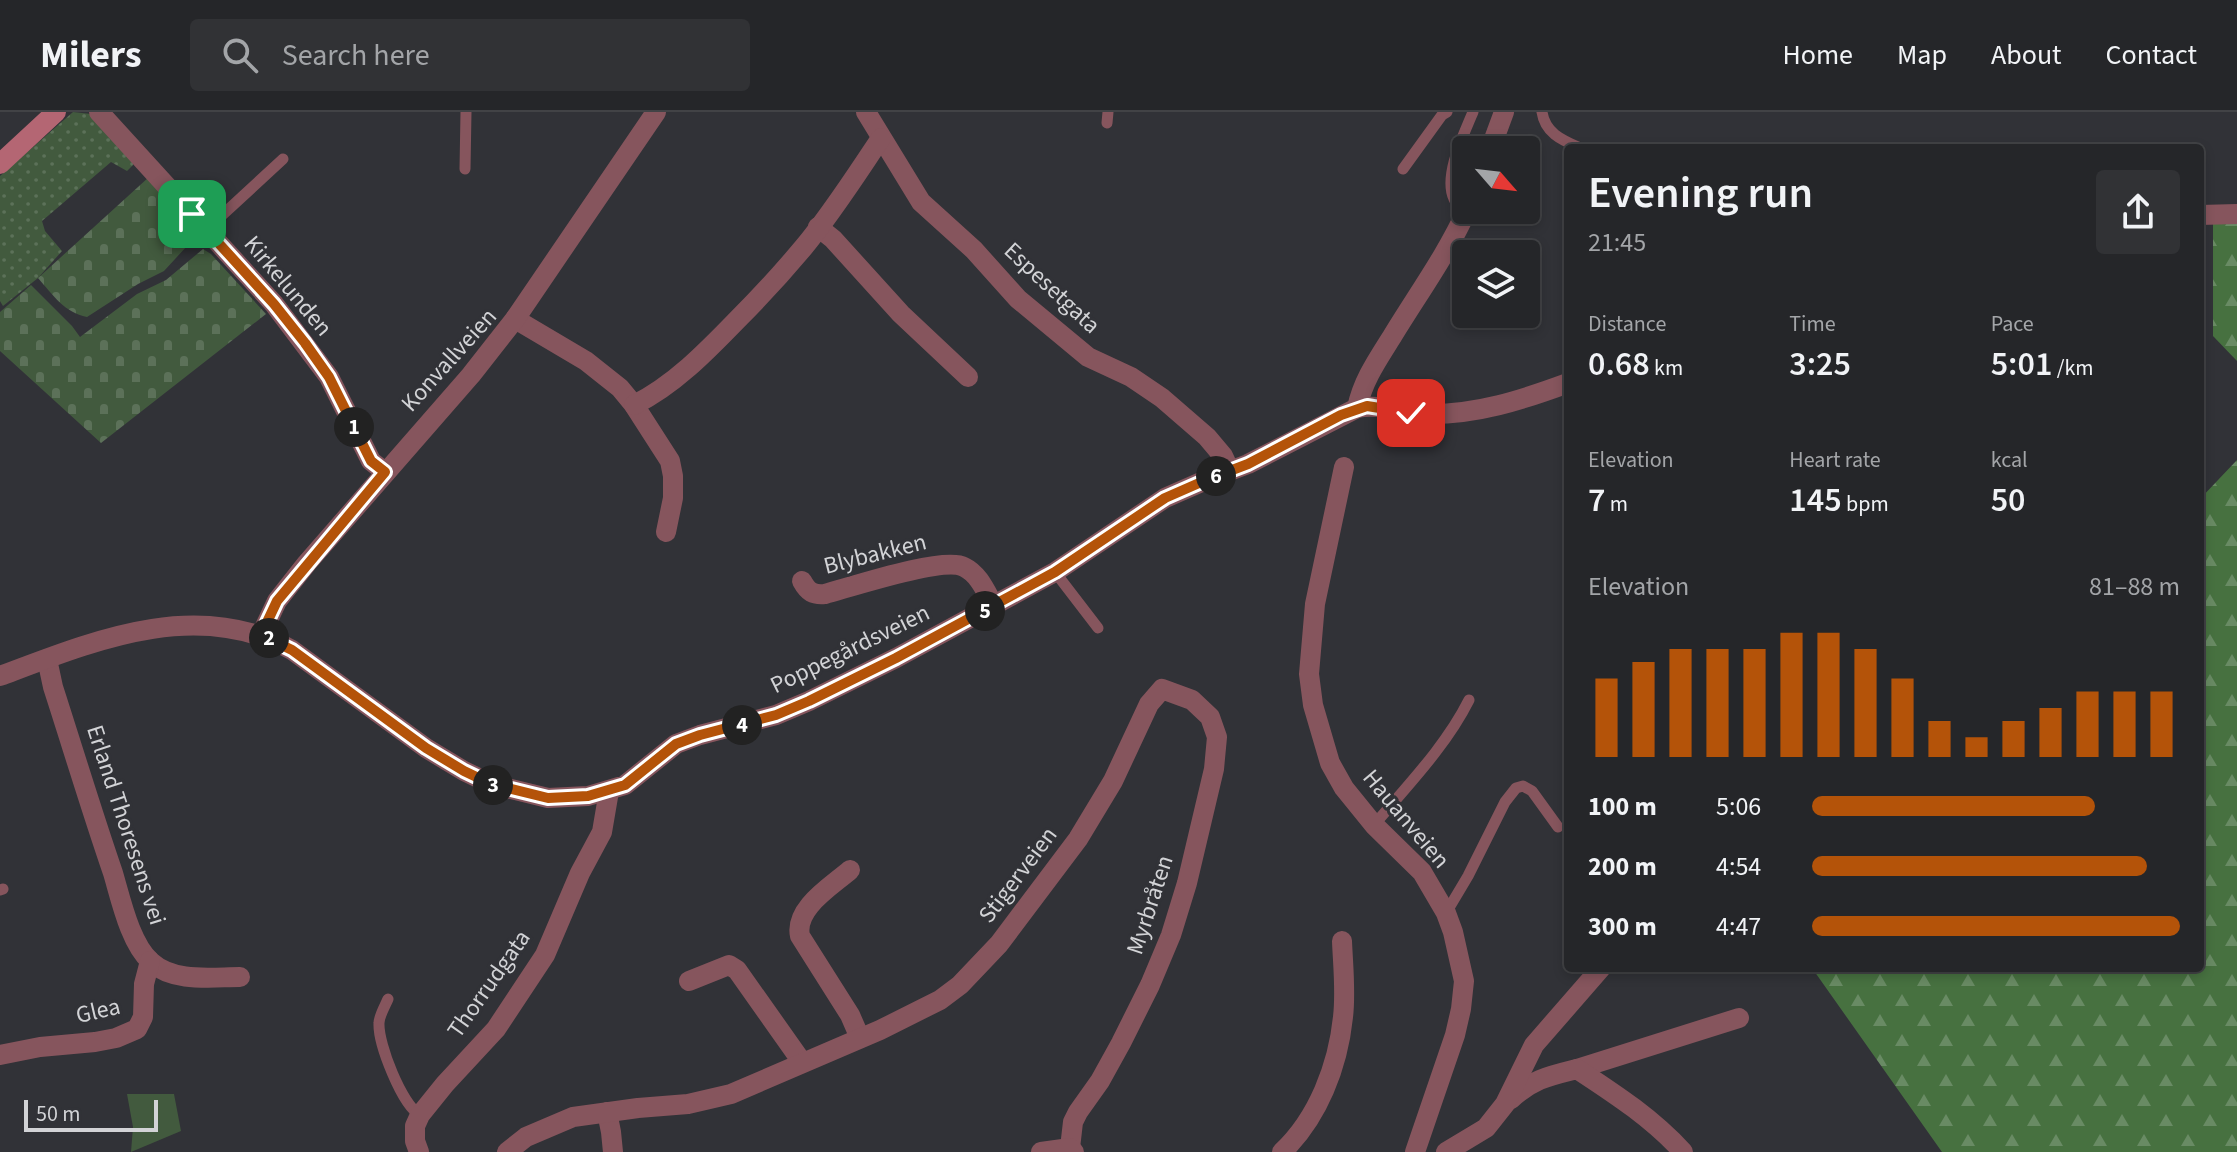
<!DOCTYPE html>
<html lang="en">
<head>
<meta charset="utf-8">
<style>
	body { margin:0; font-family:"Source Sans 3",sans-serif; background:#313235; color:#f1f3f6; height:100vh; display:flex; flex-direction:column; font-size:30px; white-space:nowrap }
	* { box-sizing:border-box; margin:0 }
	p { font-size:26px; color:#a3a5a8 }
	.icon { flex:none; width:44px; height:44px; fill:none; stroke:currentColor; stroke-width:2; stroke-linecap:round; stroke-linejoin:round }
	.map { position:relative; flex:1; overflow:hidden }
	.drawer { position:absolute; left:1564px; top:32px; width:640px; height:828px; display:flex; flex-direction:column; background:#252629; border-radius:8px; box-shadow:0 4px 12px #0003,0 0 0 2px #424346 }
	.drawer>* { flex:none }
	.needle { width:52px; rotate:118deg }
	.controls { position:absolute; left:1452px; top:24px; display:grid; gap:16px }
	.controls a { display:grid; place-items:center; width:88px; height:88px; border-radius:8px; background:#252629; box-shadow:0 4px 12px #0003,0 0 0 2px #424346; font-size:40px }
	.scale { position:absolute; left:24px; bottom:20px; width:134px; box-sizing:border-box; padding-left:8px; border:4px solid #d2d3d6; border-top:0; font-size:22px; line-height:28px; white-space:nowrap; color:#d2d3d6; -webkit-text-stroke:6px #313237; paint-order:stroke }
	.pin { position:absolute; display:grid; place-items:center; width:68px; height:68px; color:#fff; margin:-34px; border-radius:16px; box-shadow:0 4px 12px #0006 }
	.km { position:absolute; width:40px; height:40px; margin:-20px; border-radius:50%; background:#222; color:#fff; font-size:22px; line-height:40px; text-align:center }
	.round { display:grid; place-items:center; flex:none; width:84px; height:84px; border-radius:8px; background:#313235 }
	.overview { display:flex; align-items:center; justify-content:space-between; height:136px; padding:0 24px }
	h1 { font-size:44px; font-weight:600; line-height:60px }
	.figures { display:grid; grid-template-columns:repeat(3,1fr); gap:12px; height:136px; padding:8px 24px }
	.figures div { display:grid; align-content:center }
	.figures b { font-size:34px; font-weight:600 }
	.figures small { font-size:22px; font-weight:400 }
	.figures p { font-size:22px }
	.chart { height:224px; padding:16px 24px }
	.chart p { display:flex; justify-content:space-between }
	.chart svg { width:100%; height:144px; margin-top:8px; stroke:#b45309; stroke-width:6 }
	ul { padding:0 24px; list-style:none; font-size:26px }
	li { display:grid; grid-template-columns:128px 96px 1fr; align-items:center; height:60px }
	li i { height:20px; border-radius:10px; background:#b45309 }
	header { display:flex; align-items:center; gap:48px; box-sizing:border-box; height:112px; padding:0 40px; background:#252629; border-bottom:2px solid #424346 }
	header strong { font-size:38px }
	nav { display:flex; gap:44px; margin-inline-start:auto; font-size:28px }
	.search { width:560px; height:72px; background:#313235; display:flex; align-items:center; gap:20px; box-sizing:border-box; padding:0 28px; border-radius:8px; color:#a3a5a8; font-size:30px }
	.map>svg:first-child { display:block }
</style>
</head>
<body>
<header>
<strong>Milers</strong>
<div class="search"><svg class="icon" aria-label="search" viewBox="0 0 24 24"><circle cx="10" cy="10" r="6"/><path d="M15 15l6 6"/></svg>Search here</div>
<nav><a>Home</a><a>Map</a><a>About</a><a>Contact</a></nav>
</header>
<div class="map">
<svg width="2237" height="1040" viewBox="0 0 2237 1040">
	<defs>
		<pattern id="grass-dots" width="8" height="8" patternUnits="userSpaceOnUse" patternTransform="scale(2)"><rect width="8" height="8" fill="#425a3e"/><path d="M2 2h.1M6 6h.1" fill="none" stroke="#5c7159" stroke-width="1.8" stroke-linecap="round"/></pattern>
		<pattern id="forest-firs" width="22" height="20" patternUnits="userSpaceOnUse" patternTransform="scale(2)"><rect width="22" height="20" fill="#477140"/><path d="M5 1l3.5 6h-7zM16 11l3.5 6h-7z" fill="#698b64"/></pattern>
		<pattern id="cemetery-stones" width="16" height="16" patternUnits="userSpaceOnUse" patternTransform="scale(2)"><rect width="16" height="16" fill="#425a3e"/><path d="M2 7V4a2 2 0 0 1 4 0v3zM10 15v-3a2 2 0 0 1 4 0v3z" fill="#5c7159"/></pattern>
	</defs>
	<rect width="100%" height="100%" fill="#313237"/>
	<!-- grass -->
	<path fill="url(#grass-dots)" d="M73,0L91,2L133,48V53L127,59L111,50L42,109L45,119L62,139L38,166L3,194L0,189V64Z"/>
	<!-- forest -->
	<g fill="url(#forest-firs)">
		<path d="M2237,107V249L2213,224V109Z"/>
		<path d="M2237,348V1040H1942L1812,856H2200V387Z"/>
	</g>
	<!-- cemetery -->
	<g fill="url(#cemetery-stones)">
		<path d="M149,65L184,105L187,134L164,159L138,172L87,205C65,201 53,183 38,166Z"/>
		<path d="M203,137L211,142L266,202L101,331L0,239V200L31,173L72,214L80,225L137,182L166,168Z"/>
	</g>
	<!-- garden -->
	<path fill="#425a3e" d="M127,982H174L181,1019L131,1040L133,1015Z"/>
	<g fill="none" stroke-linecap="round" stroke-linejoin="round">
		<!-- service -->
		<g stroke="#86555d" stroke-width="11">
			<path d="M1542,0C1545,21 1562,28 1580,36"/>
			<path d="M1107,11L1108,0"/>
			<path d="M465,57L466,0"/>
			<path d="M1403,57L1442,3L1447,0"/>
			<path d="M1466,102C1462,97 1456,92 1454,87C1443,64 1464,22 1473,0"/>
			<path d="M206,118L283,47"/>
			<path d="M1055,460L1098,516"/>
			<path d="M1374,713C1407,674 1446,634 1469,588"/>
			<path d="M0,778L3,777"/>
			<path d="M1446,801L1468,764L1505,690L1516,676L1523,674L1532,679L1558,715"/>
			<path d="M388,887C385,894 379,904 379,911C378,932 402,993 420,1003"/>
		</g>
		<!-- minor -->
		<g stroke="#86555d" stroke-width="20">
			<path d="M99,0L274,192L329,265L371,349L385,360"/>
			<path d="M866,0L921,90L974,138L1018,187L1088,245L1131,265L1162,286L1207,325L1223,344L1230,359"/>
			<path d="M1490,38L1504,0"/>
			<path d="M2200,103L2237,102"/>
			<path d="M818,115L833,127L901,202L968,265"/>
			<path d="M515,207L586,249L620,276L634,293L670,349L673,364V386L666,420"/>
			<path d="M634,293C674,273 706,240 737,208C760,185 782,161 803,136C832,101 856,63 881,26"/>
			<path d="M1357,296C1363,268 1378,247 1393,223C1418,182 1447,142 1467,98"/>
			<path d="M1344,355L1315,492L1309,562L1313,593L1330,651L1344,676L1374,713L1422,760L1446,801L1453,820L1464,869L1461,897L1455,923L1415,1040"/>
			<path d="M802,469C808,480 813,483 825,482C851,475 944,444 964,455C979,462 986,480 994,494"/>
			<path d="M261,523L277,489L307,451L471,263L515,207L656,0"/>
			<path d="M47,547L53,575C73,637 92,700 113,761C121,788 130,831 151,850C174,871 212,865 240,865"/>
			<path d="M0,564C93,529 197,485 292,538L426,636L464,659L491,672L548,686L588,684L625,673L676,632L700,623L776,603L809,589L896,546L1055,460L1165,386L1206,368L1248,352L1357,296C1381,291 1403,302 1426,302C1476,303 1522,288 1568,271"/>
			<path d="M850,758C832,774 794,796 800,824L850,903L860,926"/>
			<path d="M689,869L729,853L737,858L802,950"/>
			<path d="M0,943L40,935L95,930L116,926L137,917L143,905L144,872L150,849"/>
			<path d="M1577,957L1739,906"/>
			<path d="M1511,987C1533,967 1549,964 1577,957C1615,982 1652,1006 1683,1040"/>
			<path d="M607,1000L611,1020L613,1040"/>
			<path d="M419,1040L415,1029V1014L420,1003L445,972L496,917L545,843L580,761L602,720L609,679"/>
			<path d="M507,1040L526,1025L573,1005L638,996L688,992L731,982L880,918L940,888L960,873L999,832L1078,727L1113,669L1149,592L1162,577L1192,588L1210,605L1217,625L1214,657L1187,771L1171,823L1150,873L1121,931L1100,969L1078,1000L1073,1010L1070,1036"/>
			<path d="M1041,1040L1070,1036L1074,1040"/>
			<path d="M1282,1040C1318,1006 1338,954 1343,905C1346,880 1343,854 1342,829"/>
			<path d="M1446,1040L1486,1016L1505,992L1534,933L1601,856"/>
		</g>
		<!-- secondary -->
		<path stroke="#b46673" stroke-width="20" d="M0,52L56,0"/>
	</g>
	<g fill="none" stroke-linecap="round" stroke-linejoin="round">
		<defs>
			<path id="route" d="M192,102L274,192L305,231L329,265L371,349L385,360L277,489L261,523L292,538L426,636L464,659L491,672L548,686L588,684L625,673L676,632L700,623L776,603L809,589L896,546L1055,460L1165,386L1206,368L1248,352L1341,303L1367,294L1411,301"/>
		</defs>
		<!-- route casing -->
		<use href="#route" stroke="#fff" stroke-width="16"/>
		<!-- route -->
		<use href="#route" stroke="#b45309" stroke-width="10"/>
	</g>
	<g text-anchor="middle" dominant-baseline="central" stroke-width="6" stroke-linejoin="round" paint-order="stroke">
		<!-- street labels -->
		<g font-size="24" fill="#d2d3d6" stroke="#313237">
			<text transform="translate(288 174) rotate(50)">Kirkelunden</text>
			<text transform="translate(1052 176) rotate(43)">Espesetgata</text>
			<text transform="translate(449 248) rotate(-48)">Konvallveien</text>
			<text transform="translate(875 442) rotate(-14)">Blybakken</text>
			<text transform="translate(850 537) rotate(-26)">Poppegårdsveien</text>
			<text transform="translate(1406 707) rotate(50)">Hauanveien</text>
			<text transform="translate(126 713) rotate(72)">Erland Thoresens vei</text>
			<text transform="translate(1018 763) rotate(-53)">Stigerveien</text>
			<text transform="translate(1150 793) rotate(-72)">Myrbråten</text>
			<text transform="translate(489 872) rotate(-55)">Thorrudgata</text>
			<text transform="translate(98 899) rotate(-13)">Glea</text>
		</g>
	</g>
</svg>
<div class="controls">
<a><svg class="needle" viewBox="-14 -14 28 28"><path d="M0-13l5 13h-10z" fill="#e53935"/><path d="M0 13l5-13h-10z" fill="#a3a5a8"/></svg></a>
<a><svg class="icon" aria-label="layers" viewBox="0 0 24 24"><path d="M12 4l9 5-9 5-9-5zM3 14l9 5 9-5"/></svg></a>
</div>
<div class="scale">50 m</div>
<div class="pin" style="left:192px;top:102px;background:#1e9e55"><svg class="icon" aria-label="arrive" viewBox="0 0 24 24"><path d="M6 21V4h12l-3 4 3 4H6"/></svg></div>
<div class="pin" style="left:1411px;top:301px;background:#d93025"><svg class="icon" aria-label="check" viewBox="0 0 24 24"><path d="M5 12l5 5 9-10"/></svg></div>
<b class="km" style="left:354px;top:315px">1</b>
<b class="km" style="left:269px;top:526px">2</b>
<b class="km" style="left:493px;top:673px">3</b>
<b class="km" style="left:742px;top:613px">4</b>
<b class="km" style="left:985px;top:499px">5</b>
<b class="km" style="left:1216px;top:364px">6</b>
<section class="drawer">
<div class="overview"><div><h1>Evening run</h1><p>21:45</p></div><a class="round"><svg class="icon" aria-label="share" viewBox="0 0 24 24"><path d="M12 15V3M7 8l5-5 5 5M5 13v7h14v-7"/></svg></a></div>
<div class="figures">
<div><p>Distance</p><b>0.68<small> km</small></b></div>
<div><p>Time</p><b>3:25</b></div>
<div><p>Pace</p><b>5:01<small> /km</small></b></div>
</div>
<div class="figures">
<div><p>Elevation</p><b>7<small> m</small></b></div>
<div><p>Heart rate</p><b>145<small> bpm</small></b></div>
<div><p>kcal</p><b>50</b></div>
</div>
<div class="chart"><p><span>Elevation</span>81–88 m</p>
<svg viewBox="0 0 160 44" preserveAspectRatio="none"><path d="M5 44V20M15 44V15M25 44V11M35 44V11M45 44V11M55 44V6M65 44V6M75 44V11M85 44V20M95 44V33M105 44V38M115 44V33M125 44V29M135 44V24M145 44V24M155 44V24"/></svg>
</div>
<ul>
<li><b>100 m</b>5:06<i style="width:77%"></i></li>
<li><b>200 m</b>4:54<i style="width:91%"></i></li>
<li><b>300 m</b>4:47<i style="width:100%"></i></li>
</ul>
</section>
</div>
</body>
</html>
